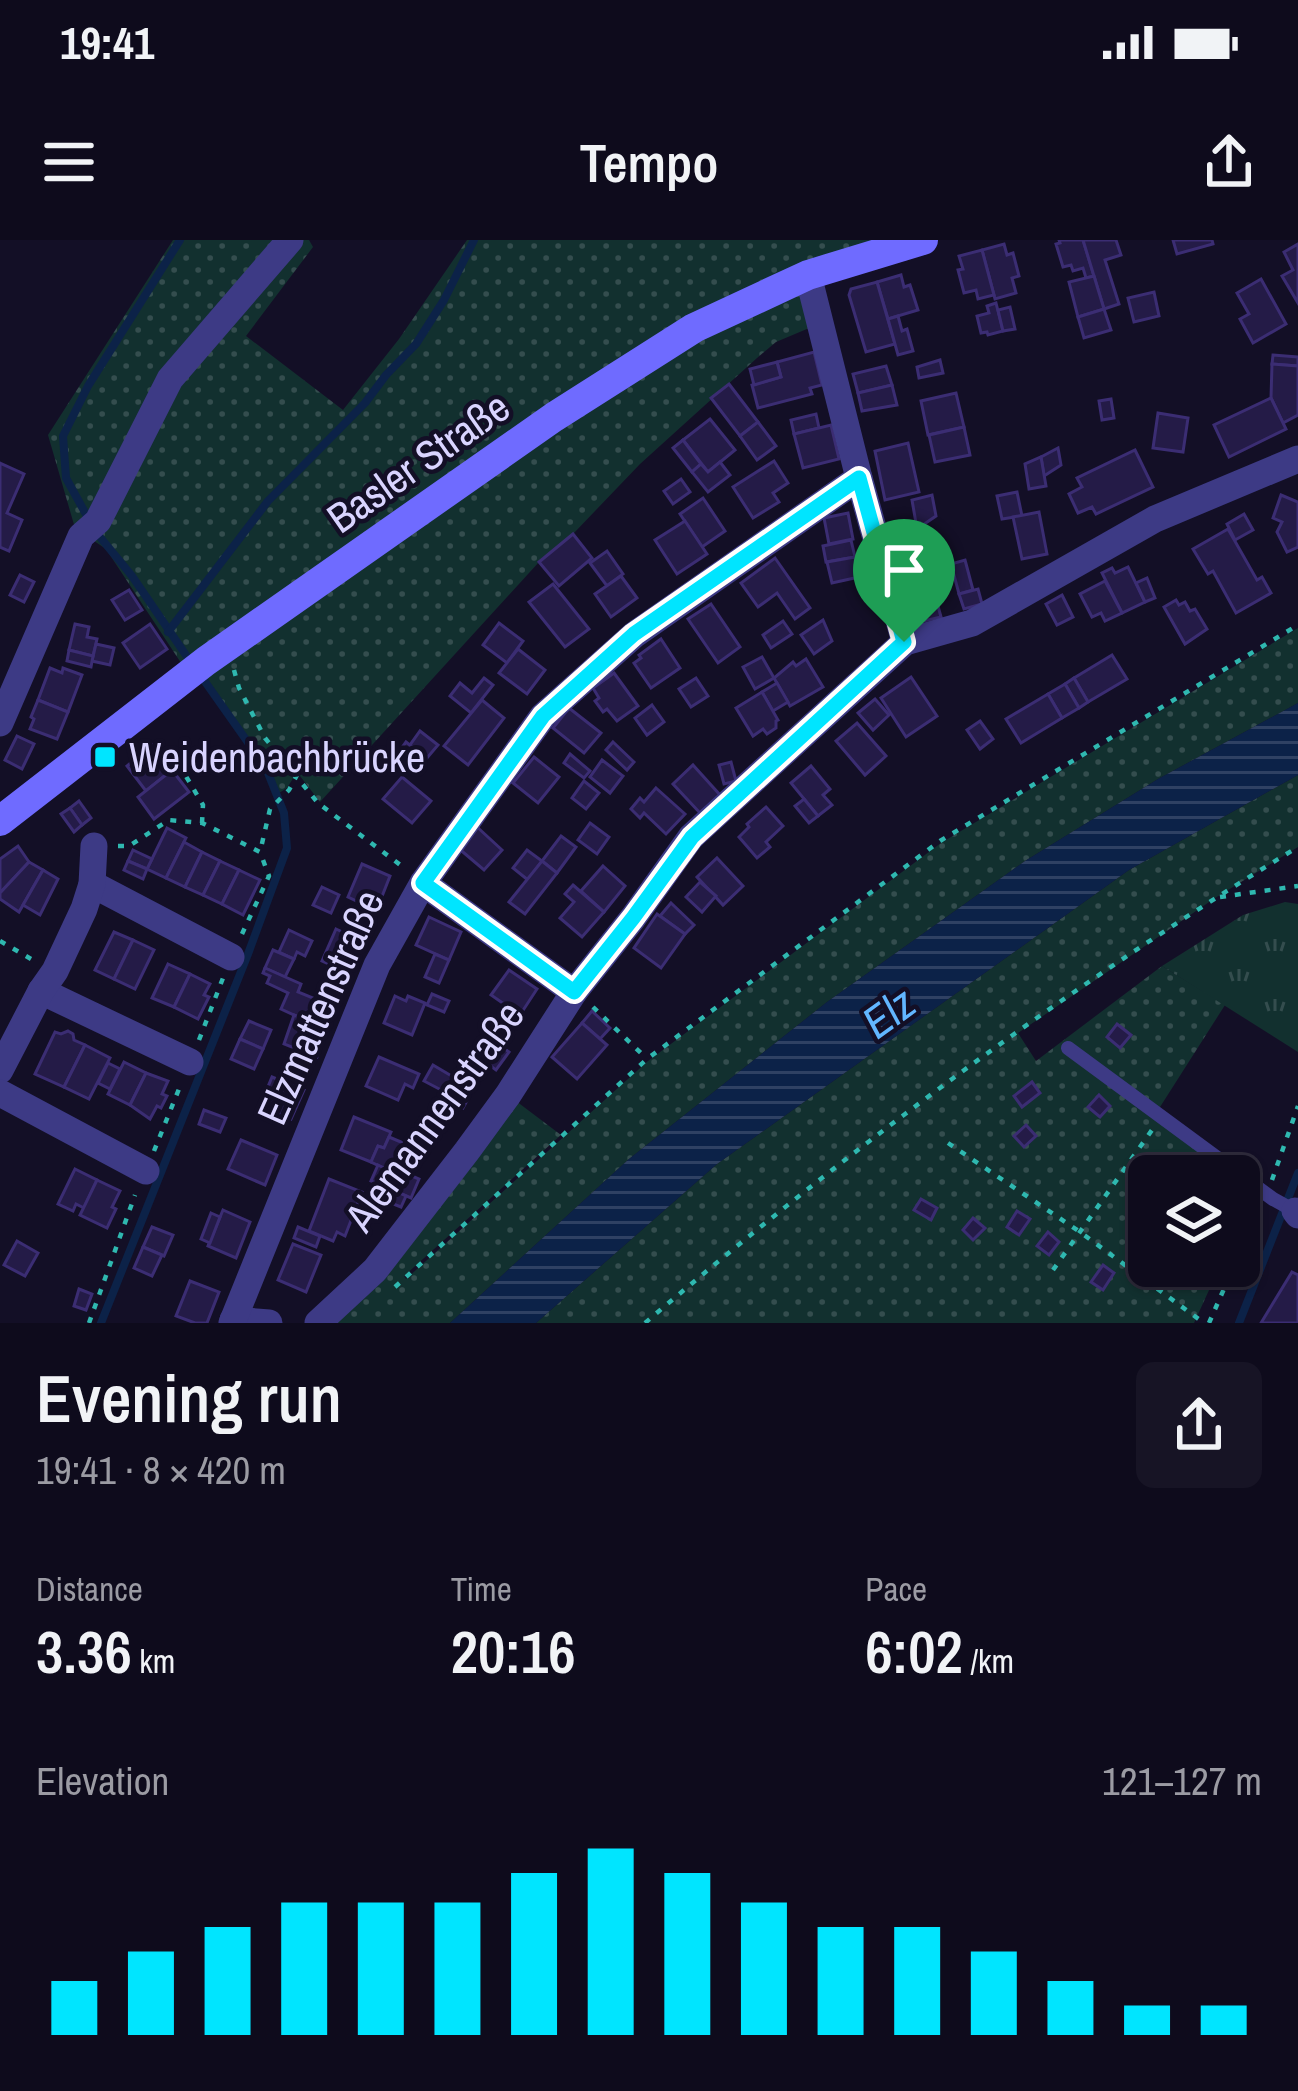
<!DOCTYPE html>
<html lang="en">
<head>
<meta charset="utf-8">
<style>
	body { margin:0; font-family:"Archivo Narrow",sans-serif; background:#171425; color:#f1f3f6; height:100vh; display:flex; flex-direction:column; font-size:45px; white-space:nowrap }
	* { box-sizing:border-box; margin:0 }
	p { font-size:39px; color:#9b9ba3 }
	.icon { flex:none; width:66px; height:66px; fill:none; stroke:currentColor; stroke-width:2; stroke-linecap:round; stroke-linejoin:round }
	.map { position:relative; height:1083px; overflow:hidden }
	.panel { display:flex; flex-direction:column; background:#0e0b1c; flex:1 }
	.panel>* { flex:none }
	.tools { position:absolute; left:1128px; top:915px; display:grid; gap:24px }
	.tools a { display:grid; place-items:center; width:132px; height:132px; border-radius:18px; background:#0e0b1c; box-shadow:0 3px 9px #0004,0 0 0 3px #2e2b3b; font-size:60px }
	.pin { position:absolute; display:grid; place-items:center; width:102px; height:102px; color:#fff; margin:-123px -51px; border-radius:50% 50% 50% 0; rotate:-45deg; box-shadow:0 0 12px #0007 }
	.pin .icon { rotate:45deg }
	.round { display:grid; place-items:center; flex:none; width:126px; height:126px; border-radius:18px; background:#171425 }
	.overview { display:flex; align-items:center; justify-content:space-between; height:204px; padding:0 36px }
	h1 { font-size:66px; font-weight:600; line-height:90px }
	.stats { display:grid; grid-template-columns:repeat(3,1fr); gap:18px; height:204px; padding:12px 36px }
	.stats div { display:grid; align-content:center }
	.stats b { font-size:60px; font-weight:600 }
	.stats small { font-size:33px; font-weight:400 }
	.stats p { font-size:33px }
	.chart { height:336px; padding:24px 36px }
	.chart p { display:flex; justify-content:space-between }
	.chart svg { width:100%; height:216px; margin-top:12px; stroke:#00e5ff; stroke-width:6 }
	.status { display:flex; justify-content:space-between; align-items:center; height:84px; padding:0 60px; background:#0e0b1c; direction:ltr }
	.status svg { height:33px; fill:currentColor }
	header { display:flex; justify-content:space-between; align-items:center; height:156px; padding:0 36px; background:#0e0b1c; font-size:54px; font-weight:600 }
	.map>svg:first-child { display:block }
</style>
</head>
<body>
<div class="status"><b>19:41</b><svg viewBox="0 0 49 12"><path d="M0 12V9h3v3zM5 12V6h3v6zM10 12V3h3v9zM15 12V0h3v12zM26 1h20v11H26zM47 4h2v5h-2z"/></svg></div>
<header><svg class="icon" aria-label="menu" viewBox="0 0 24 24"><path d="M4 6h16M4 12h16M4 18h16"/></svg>Tempo<svg class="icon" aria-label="share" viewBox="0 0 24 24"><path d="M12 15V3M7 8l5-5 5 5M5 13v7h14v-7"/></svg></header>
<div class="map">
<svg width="1298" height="1083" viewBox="0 0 1298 1083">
	<defs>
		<pattern id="grass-dots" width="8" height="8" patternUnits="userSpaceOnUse" patternTransform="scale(3)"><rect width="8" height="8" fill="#12302f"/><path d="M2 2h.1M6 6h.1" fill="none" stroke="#344d4e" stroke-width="1.8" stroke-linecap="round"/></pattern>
		<pattern id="park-tufts" width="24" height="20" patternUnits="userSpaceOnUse" patternTransform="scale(3)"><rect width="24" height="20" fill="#12302f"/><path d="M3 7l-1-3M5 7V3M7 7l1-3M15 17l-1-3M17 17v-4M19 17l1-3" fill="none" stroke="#344d4e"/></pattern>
		<pattern id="water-rules" width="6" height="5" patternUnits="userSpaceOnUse" patternTransform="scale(3)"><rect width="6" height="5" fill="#0c2248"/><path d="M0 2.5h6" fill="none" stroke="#2f4163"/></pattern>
	</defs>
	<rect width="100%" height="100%" fill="#130f26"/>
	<!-- grass -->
	<g fill="url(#grass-dots)">
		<path d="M173,0H309L313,7L246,96L343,170L399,99L467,0H923L809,35L821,83L776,102L757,118L640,224L573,294L539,322L320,562L297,532L287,548L279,553L268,526L202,433L185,429L106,309L75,288L48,195Z"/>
		<path d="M1298,388V463L1158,539L1025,621L827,762L629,919L450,1083H321L508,855L561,895L404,1036L406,1039L648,821L941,603Z"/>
		<path d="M1298,535V607L1215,658L1018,793L1036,821L1162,726L1225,765L1153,878L1231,936H1149V1026H1220L1194,1083H536L717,924L1129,630Z"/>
	</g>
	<!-- park -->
	<path fill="url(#park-tufts)" d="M1285,662L1298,664V812L1162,726L1243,675Z"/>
	<!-- water -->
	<path fill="url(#water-rules)" d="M1298,463V535L1129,630L717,924L536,1083H450L629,919L827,762L1025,621L1158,539Z"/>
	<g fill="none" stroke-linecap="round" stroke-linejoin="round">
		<!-- stream -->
		<g stroke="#0c2248" stroke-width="8">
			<path d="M88,278L66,238L63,196L88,146L180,0"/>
			<path d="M95,291L132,336L192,424"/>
			<path d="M168,392L268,261L365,163L386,135L416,104L444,60L474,0"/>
			<path d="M101,1083L248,714L287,608L284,573L266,528L201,436"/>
			<path d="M1239,1083L1298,933"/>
		</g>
	</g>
	<!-- building -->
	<g fill="#241b47" stroke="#3b2d73" stroke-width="3">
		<path d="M1059,0H1083L1094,36L1086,38L1083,28L1073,31L1071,25L1063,27L1056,4L1060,3Z"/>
		<path d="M1083,0H1116L1121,15L1105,20L1119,64L1104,69Z"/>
		<path d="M1173,0H1212L1213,4L1177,14Z"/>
		<path d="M1004,4L1007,15L1013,13L1019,36L1012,38L1016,53L995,59L982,10Z"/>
		<path d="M1298,4V63L1282,36L1293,30L1284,12Z"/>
		<path d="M982,10L994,55L978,59L976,50L964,53L958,30L963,29L959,16Z"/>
		<path d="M901,35L904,47L910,45L918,70L888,79L877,42Z"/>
		<path d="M1094,36L1104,69L1078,77L1069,42Z"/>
		<path d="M1261,39L1286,84L1253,103L1240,79L1249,74L1237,53Z"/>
		<path d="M877,42L895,104L866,112L849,55L851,49Z"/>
		<path d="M1154,52L1159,76L1134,82L1128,58Z"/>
		<path d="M996,63L1003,91L988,95L987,92L981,93L977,76L989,73L987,66Z"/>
		<path d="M1010,67L1015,89L1003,91L998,70Z"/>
		<path d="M1104,69L1111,90L1084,98L1078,77Z"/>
		<path d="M898,76L902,91L907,89L913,111L898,115L888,79Z"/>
		<path d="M814,112L822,145L810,148L812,154L758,168L752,145L781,137L777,122Z"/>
		<path d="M1273,115L1298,117V126L1272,124Z"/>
		<path d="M940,120L943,133L919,138L917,127Z"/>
		<path d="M777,122L781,137L754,145L750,129Z"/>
		<path d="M1272,124L1298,126V175L1283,183L1271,158Z"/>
		<path d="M886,126L892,145L858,153L853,134Z"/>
		<path d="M729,144L758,182L740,196L711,158Z"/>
		<path d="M892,145L897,165L862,171L858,153Z"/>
		<path d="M956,153L964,187L928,195L921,161Z"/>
		<path d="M1271,158L1286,189L1229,217L1214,185Z"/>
		<path d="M1111,159L1114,178L1102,180L1099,161Z"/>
		<path d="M1158,173L1188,178L1183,212L1153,208Z"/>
		<path d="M816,174L819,188L794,194L791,180Z"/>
		<path d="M710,179L735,210L708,232L683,200Z"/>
		<path d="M758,182L776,206L757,220L740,196Z"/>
		<path d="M831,185L839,219L803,228L794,194Z"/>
		<path d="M964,187L970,215L935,222L929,195Z"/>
		<path d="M683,200L701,224L692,232L673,208Z"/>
		<path d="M908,203L919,252L885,260L875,211Z"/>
		<path d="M1058,208L1061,225L1044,236L1041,217Z"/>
		<path d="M1135,210L1153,247L1096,274L1092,267L1078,273L1069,254L1082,247L1077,238Z"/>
		<path d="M1041,217L1046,246L1029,249L1025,224Z"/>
		<path d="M774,221L788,243L773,253L779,262L753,278L733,247Z"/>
		<path d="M720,222L730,235L708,252L692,232L701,224L708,232Z"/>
		<path d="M0,223L24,234L7,273L22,280L9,311L0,307Z"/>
		<path d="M681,239L690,252L673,264L664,251Z"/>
		<path d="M1017,252L1022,276L1002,279L997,256Z"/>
		<path d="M932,255L936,276L917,289L912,260Z"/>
		<path d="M1281,255L1298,262V307L1287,312L1277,292L1282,282L1273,278Z"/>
		<path d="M703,258L725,291L702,307L680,274Z"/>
		<path d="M1039,272L1047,314L1022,319L1013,277Z"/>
		<path d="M848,273L853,299L829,304L824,278Z"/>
		<path d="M1244,274L1253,290L1235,300L1227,284Z"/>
		<path d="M685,281L707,314L677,334L655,300Z"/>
		<path d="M1228,289L1257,340L1262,337L1271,353L1236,373L1213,331L1208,334L1193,309Z"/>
		<path d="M573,294L592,318L559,346L539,322Z"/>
		<path d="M851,300L855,317L826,322L823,306Z"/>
		<path d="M607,311L623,334L607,346L590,323Z"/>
		<path d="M925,311L929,328L934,327L936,336L931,337L935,354L940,352L942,357L936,359L941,377L915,383L898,317Z"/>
		<path d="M855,317L859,337L832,343L827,322Z"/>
		<path d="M775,318L810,368L795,379L777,353L758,367L741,343Z"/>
		<path d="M965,320L973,350L959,354L951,324Z"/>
		<path d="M1128,327L1145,362L1122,373L1102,333L1112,328L1115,333Z"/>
		<path d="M20,335L34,342L24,362L10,355Z"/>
		<path d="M621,336L637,358L611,377L595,354Z"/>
		<path d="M1147,338L1155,358L1145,362L1136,343Z"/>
		<path d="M1105,341L1122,373L1105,381L1101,373L1092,377L1080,354Z"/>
		<path d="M553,344L589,389L565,407L529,362Z"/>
		<path d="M978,349L982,364L964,369L959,354Z"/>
		<path d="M129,350L142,370L125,380L112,360Z"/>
		<path d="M1062,355L1073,377L1057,385L1046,364Z"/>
		<path d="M1176,360L1179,365L1185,362L1190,371L1195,369L1207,389L1185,404L1164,367Z"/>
		<path d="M711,364L740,407L718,423L688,379Z"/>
		<path d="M823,380L832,401L814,414L801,395Z"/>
		<path d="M783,381L792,394L771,408L763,395Z"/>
		<path d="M499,383L523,401L507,423L483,405Z"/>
		<path d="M75,384L89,387L87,397L97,399L93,416L69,410Z"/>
		<path d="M150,384L167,409L140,428L123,403Z"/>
		<path d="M661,399L680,428L651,448L634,423L641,418L639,415Z"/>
		<path d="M96,404L114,408L110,425L92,421Z"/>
		<path d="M518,409L545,430L527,454L499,433Z"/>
		<path d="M69,410L93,416L91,427L67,421Z"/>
		<path d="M1112,415L1127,439L1088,462L1074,438Z"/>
		<path d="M762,417L774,438L755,449L743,427Z"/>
		<path d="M806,419L823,447L790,466L774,438L793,422L796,426Z"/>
		<path d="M50,428L62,433L63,428L82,435L68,472L38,460Z"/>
		<path d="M614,433L638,466L617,481L607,469L603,472L595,461L599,458L593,448Z"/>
		<path d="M911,437L937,476L906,497L881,458Z"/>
		<path d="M484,438L493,445L471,473L450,456L460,443L472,453Z"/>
		<path d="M696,438L708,456L691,467L679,449Z"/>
		<path d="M1074,438L1088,462L1079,468L1065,444Z"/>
		<path d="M777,443L788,462L773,471L762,452Z"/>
		<path d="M1065,444L1079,468L1062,478L1048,454Z"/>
		<path d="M762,452L778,480L776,481V488L767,494L763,489L753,496L736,468Z"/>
		<path d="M1048,454L1062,478L1021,503L1006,479Z"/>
		<path d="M875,459L889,475L873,490L858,473Z"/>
		<path d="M38,460L68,472L57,499L30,489L34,479L31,477Z"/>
		<path d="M482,460L504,478L468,525L444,506Z"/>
		<path d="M652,465L664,482L647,495L635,478Z"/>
		<path d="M569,468L601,493L584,513L553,488Z"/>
		<path d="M980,481L993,499L980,509L967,490Z"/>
		<path d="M857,483L886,516L865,535L836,501Z"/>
		<path d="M420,491L438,505L427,518L410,505Z"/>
		<path d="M17,496L34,504L22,529L5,520Z"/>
		<path d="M406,502L420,513L408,530L393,520Z"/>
		<path d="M613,502L634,522L627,530L606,510Z"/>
		<path d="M152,505L172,530L146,551L127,526Z"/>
		<path d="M570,514L590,531L584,538L564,523Z"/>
		<path d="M534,517L559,537L538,563L513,543Z"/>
		<path d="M602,520L623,536L610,553L590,537Z"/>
		<path d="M731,522L736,541L724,544L719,525Z"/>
		<path d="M693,525L720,555L700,573L673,544Z"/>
		<path d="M811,526L830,549L823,555L832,565L818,576L791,543Z"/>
		<path d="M172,530L189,552L154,579L138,557Z"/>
		<path d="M402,537L431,561L412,583L383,559Z"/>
		<path d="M584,541L599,553L586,569L572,558Z"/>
		<path d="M656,548L685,574L666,594L644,573L640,578L631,569L640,558L644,562Z"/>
		<path d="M804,559L818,576L809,583L795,566Z"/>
		<path d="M79,561L91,578L82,585L70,568Z"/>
		<path d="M766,567L783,586L766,602L770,607L757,618L739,597L749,587L747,584Z"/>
		<path d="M70,568L82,585L74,592L61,574Z"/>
		<path d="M590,583L609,597L597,614L578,600Z"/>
		<path d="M476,586L502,610L484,630L457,607Z"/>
		<path d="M167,588L186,598L166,638L147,629Z"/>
		<path d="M561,596L576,607L557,633L542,621Z"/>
		<path d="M184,602L202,612L185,647L166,638Z"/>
		<path d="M18,606L29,622L0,653V619Z"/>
		<path d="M133,610L152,619L147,629L128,621Z"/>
		<path d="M527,610L542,621L528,640L513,628Z"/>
		<path d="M202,612L220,621L203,655L185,647Z"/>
		<path d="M717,618L743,646L723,665L697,637Z"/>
		<path d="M128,621L147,629L143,639L124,630Z"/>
		<path d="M220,621L239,630L222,664L203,655Z"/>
		<path d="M542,621L557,633L525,674L509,662Z"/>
		<path d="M29,622L43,630L19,672L0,659V653Z"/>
		<path d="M362,624L390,636L379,664L368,659L365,665L348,657Z"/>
		<path d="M603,626L625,646L604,672L581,651Z"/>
		<path d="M43,630L58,639L40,675L23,665Z"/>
		<path d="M239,630L260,640L243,675L222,664Z"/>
		<path d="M700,642L716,656L702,672L686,657Z"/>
		<path d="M573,645L604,672L582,697L560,678L574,662L565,654Z"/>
		<path d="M322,647L339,655L331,673L313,665Z"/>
		<path d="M671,663L694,685L685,694L660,676Z"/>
		<path d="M657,674L685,694L661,728L634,708Z"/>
		<path d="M429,677L461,692L449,720L416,705Z"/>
		<path d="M336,689L364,702L352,728L342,724L340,729L322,721Z"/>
		<path d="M289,690L312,701L305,716L297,712L294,719L279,712Z"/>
		<path d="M114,692L133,700L114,739L95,730Z"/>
		<path d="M133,700L154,710L135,749L114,739Z"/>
		<path d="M273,710L294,719L285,737L265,728Z"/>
		<path d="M435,714L449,720L439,743L425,737Z"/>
		<path d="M168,724L190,734L174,767L152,758Z"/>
		<path d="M265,728L301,744L298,752L318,760L309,782L281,769L288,753L267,743L270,736L263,733Z"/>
		<path d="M509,730L537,749L520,775L491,755Z"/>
		<path d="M190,734L210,744L204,755L209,757L198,779L174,767Z"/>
		<path d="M432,754L449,761L444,772L427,765Z"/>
		<path d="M395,756L406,761L408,756L425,763L412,795L384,783Z"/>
		<path d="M592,771L610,788L600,799L582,783Z"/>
		<path d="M294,775L327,789L317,817L284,804Z"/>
		<path d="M249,781L271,790L263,809L240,799Z"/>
		<path d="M582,783L607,805L577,839L552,817Z"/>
		<path d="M1117,784L1131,795L1120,808L1107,797Z"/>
		<path d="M68,791L73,794L74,800L85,805L64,847L35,834L55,792L61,794Z"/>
		<path d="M488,796L509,812L496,830L474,814Z"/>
		<path d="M240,799L263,809L254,829L231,819Z"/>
		<path d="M85,805L110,818L89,859L64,847Z"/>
		<path d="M379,817L419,834L413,848L405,844L398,860L366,846Z"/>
		<path d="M124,822L146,833L130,865L108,854Z"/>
		<path d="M108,823L120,829L110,849L98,843Z"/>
		<path d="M433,825L455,838L447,853L424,841Z"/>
		<path d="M146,833L168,841L162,854L167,856L161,868L157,866L150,879L130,865Z"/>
		<path d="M272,837L304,850L291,879L260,866Z"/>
		<path d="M1032,842L1040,853L1022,867L1014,856Z"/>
		<path d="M450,847L469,857L463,868L444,857Z"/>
		<path d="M1099,855L1110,866L1100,877L1088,867Z"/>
		<path d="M204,870L226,878L220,892L199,884Z"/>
		<path d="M354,877L391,892L384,908L378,906L371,922L341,910Z"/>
		<path d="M1026,885L1036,896L1024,907L1014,896Z"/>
		<path d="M389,897L413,907L402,932L396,929L394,933L371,922L378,906L384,908Z"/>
		<path d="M241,900L277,915L265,945L228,929Z"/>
		<path d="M378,925L394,933L388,948L371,941Z"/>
		<path d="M75,929L97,940L84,968L76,964L73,971L58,964Z"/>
		<path d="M396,929L419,939L411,958L388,948Z"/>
		<path d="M329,939L362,952L345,996L337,992L333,1001L309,991Z"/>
		<path d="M97,940L120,951L112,967L116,969L107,988L80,975Z"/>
		<path d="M388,948L406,956L401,967L383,960Z"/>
		<path d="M921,959L937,968L931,980L914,970Z"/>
		<path d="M223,970L250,982L236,1018L208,1006Z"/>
		<path d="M1017,971L1030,979L1019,995L1007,987Z"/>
		<path d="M211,973L220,977L210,1003L201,999Z"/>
		<path d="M973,978L985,988L973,1000L963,990Z"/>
		<path d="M152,987L173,995L164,1016L143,1007Z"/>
		<path d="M298,987L320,996L316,1007L294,998Z"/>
		<path d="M1048,992L1059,1002L1049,1015L1037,1006Z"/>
		<path d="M17,1001L38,1013L25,1036L4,1025Z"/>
		<path d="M293,1004L321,1015L306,1052L278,1040Z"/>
		<path d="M143,1007L162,1015L152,1036L134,1028Z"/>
		<path d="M1103,1025L1114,1033L1103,1050L1091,1042Z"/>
		<path d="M1292,1032L1298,1035V1083H1261Z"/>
		<path d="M190,1041L219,1052L207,1083H195L176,1076Z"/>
		<path d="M79,1049L92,1054L86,1070L74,1066Z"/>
	</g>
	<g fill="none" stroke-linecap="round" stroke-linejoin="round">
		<!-- path -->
		<g stroke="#2fb8b0" stroke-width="4.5" stroke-dasharray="6 9" stroke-linecap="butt">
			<path d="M234,430L239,448L265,498L318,563L403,627"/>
			<path d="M171,511L203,565L202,583"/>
			<path d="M118,606H129L169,580L202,583L260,612L270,569L289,550L297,535"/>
			<path d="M1220,657L1298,646"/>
			<path d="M242,694L269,636L260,612"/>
			<path d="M0,701L31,719"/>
			<path d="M593,767L645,817"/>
			<path d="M199,800L223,738"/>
			<path d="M948,903L1080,992L1204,1083"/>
			<path d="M154,911L181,844"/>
			<path d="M1272,940L1298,866"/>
			<path d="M1239,1016L1258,973"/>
			<path d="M1053,1030L1152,890"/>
			<path d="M395,1047L647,819L940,601L1298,385"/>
			<path d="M89,1083L135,955"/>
			<path d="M645,1083C850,908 1067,747 1298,607"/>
			<path d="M1209,1083L1234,1026"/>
		</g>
		<!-- lane -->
		<path stroke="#3d3a85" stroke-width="14" d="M1068,808L1273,959L1295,971"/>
		<!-- street -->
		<g stroke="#3d3a85" stroke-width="27">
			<path d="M859,238L905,402"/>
			<path d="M0,483L81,296L98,281L170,139L290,0"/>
			<path d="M423,643L574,752"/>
			<path d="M92,644L231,717"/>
			<path d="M41,751L190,822"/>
			<path d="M0,830L41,751L55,731L84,669L92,644L94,606"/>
			<path d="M0,853L146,931"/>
			<path d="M1295,971L1298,975"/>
			<path d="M233,1080L269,1083"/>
			<path d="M232,1083L377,725L423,643L543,476L634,395L859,238L808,35"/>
			<path d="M318,1083L375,1030L467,911L508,855L574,752L633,678L691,597L905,402L972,383L1155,279L1298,219"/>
		</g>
		<!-- secondary -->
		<path stroke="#6f6bff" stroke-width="30" d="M0,581L206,421L554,177L694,88L808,35L923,0"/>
	</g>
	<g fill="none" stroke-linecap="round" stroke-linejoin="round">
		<defs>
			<path id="route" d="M859,238L904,402L692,597L633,678L574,752L423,643L543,476L634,394Z"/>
		</defs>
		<!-- route casing -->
		<use href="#route" stroke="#fff" stroke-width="24"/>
		<!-- route -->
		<use href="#route" stroke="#00e5ff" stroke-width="15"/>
	</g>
	<!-- markers -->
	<rect fill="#00e5ff" stroke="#130f26" stroke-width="4.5" x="93" y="505" width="24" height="24" rx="6"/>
	<g text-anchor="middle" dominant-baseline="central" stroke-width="9" stroke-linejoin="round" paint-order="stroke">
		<!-- street labels -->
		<g font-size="42" fill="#d9d4ff" stroke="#130f26">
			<text transform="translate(418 222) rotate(-35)">Basler Straße</text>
			<text transform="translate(320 767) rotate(-66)">Elzmattenstraße</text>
			<text transform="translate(434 876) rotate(-54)">Alemannenstraße</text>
		</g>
		<!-- poi labels -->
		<g font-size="42" fill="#d9d4ff" stroke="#130f26" text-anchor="start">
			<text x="129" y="517">Weidenbachbrücke</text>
		</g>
		<!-- water labels -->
		<g font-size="45" font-style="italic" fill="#62b6ff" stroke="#130f26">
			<text transform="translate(888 772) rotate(-36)">Elz</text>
		</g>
	</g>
</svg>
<div class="tools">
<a><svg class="icon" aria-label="layers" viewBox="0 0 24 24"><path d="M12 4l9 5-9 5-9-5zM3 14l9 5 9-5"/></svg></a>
</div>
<div class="pin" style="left:904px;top:402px;background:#1e9e55"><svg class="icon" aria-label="arrive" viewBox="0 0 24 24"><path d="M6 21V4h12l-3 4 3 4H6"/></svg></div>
</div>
<section class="panel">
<div class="overview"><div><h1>Evening run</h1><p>19:41 · 8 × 420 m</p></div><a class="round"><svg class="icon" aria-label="share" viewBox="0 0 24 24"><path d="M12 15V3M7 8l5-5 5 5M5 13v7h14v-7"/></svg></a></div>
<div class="stats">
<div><p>Distance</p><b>3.36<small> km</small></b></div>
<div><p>Time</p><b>20:16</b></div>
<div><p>Pace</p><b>6:02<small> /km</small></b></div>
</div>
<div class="chart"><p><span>Elevation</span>121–127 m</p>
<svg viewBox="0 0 160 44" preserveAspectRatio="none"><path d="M5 44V33M15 44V27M25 44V22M35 44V17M45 44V17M55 44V17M65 44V11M75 44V6M85 44V11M95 44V17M105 44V22M115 44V22M125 44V27M135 44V33M145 44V38M155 44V38"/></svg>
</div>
</section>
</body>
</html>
